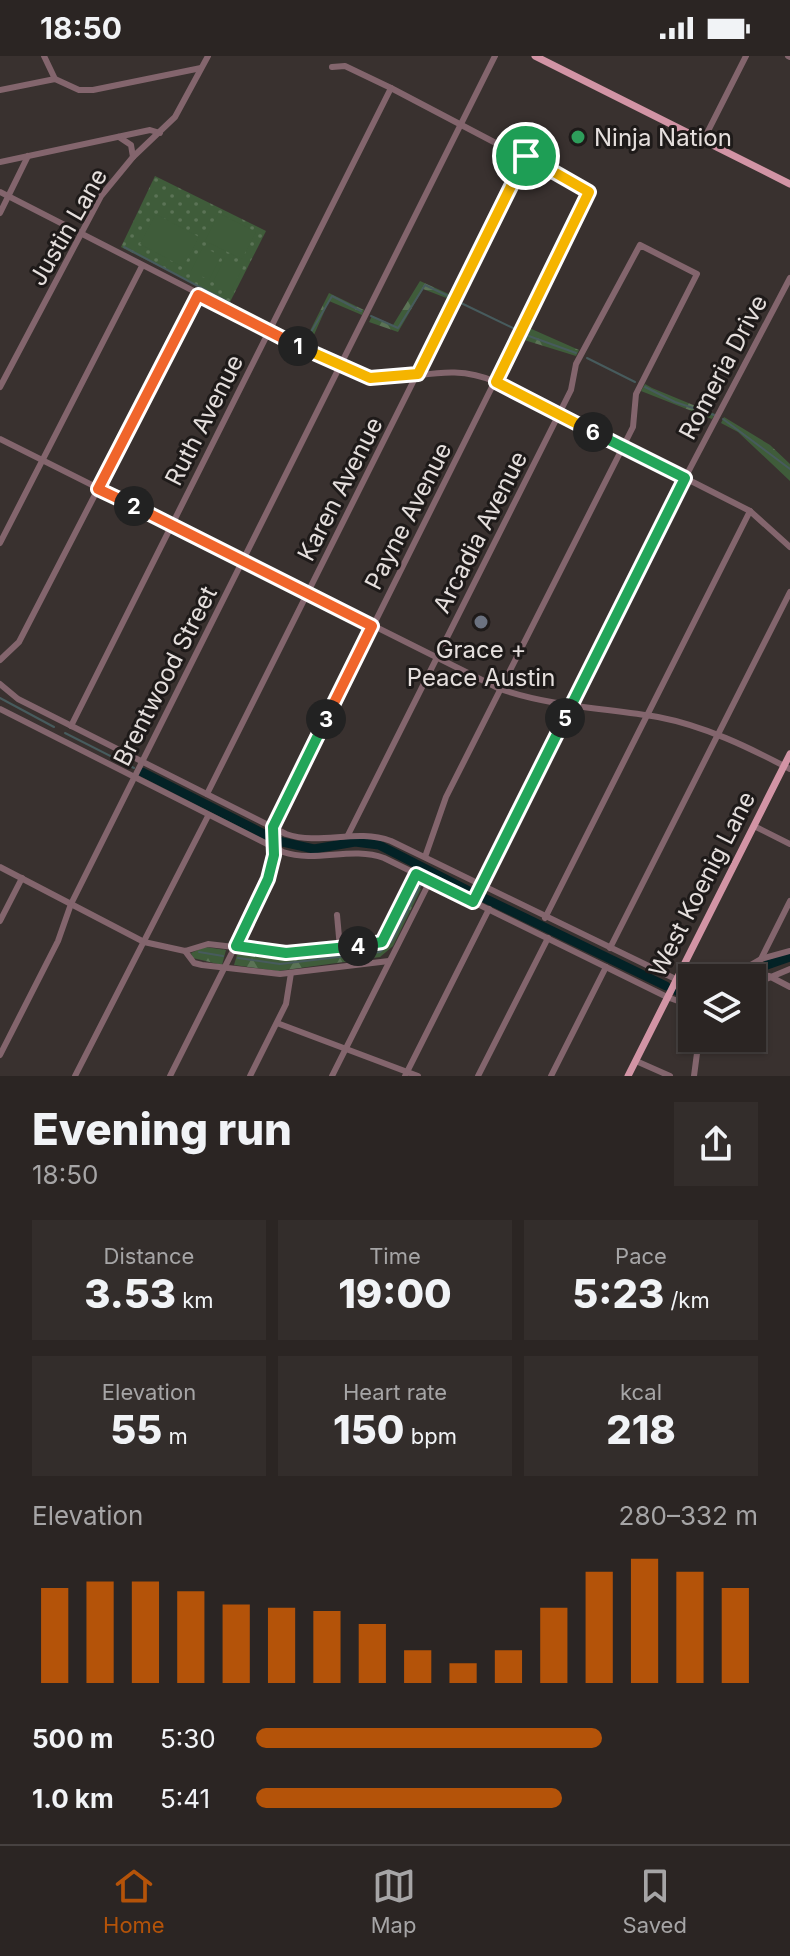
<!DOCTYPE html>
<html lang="en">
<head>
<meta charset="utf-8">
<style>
	body { margin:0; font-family:Inter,sans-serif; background:#332d2b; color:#f1f3f6; height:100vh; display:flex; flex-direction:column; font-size:30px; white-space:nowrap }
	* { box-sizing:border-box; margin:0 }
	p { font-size:26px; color:#a6a5a6 }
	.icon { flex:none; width:44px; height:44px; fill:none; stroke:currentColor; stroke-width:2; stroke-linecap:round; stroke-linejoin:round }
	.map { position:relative; height:1020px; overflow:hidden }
	.side { display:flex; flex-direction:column; background:#2b2523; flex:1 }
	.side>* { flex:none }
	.controls { position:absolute; left:678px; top:908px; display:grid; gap:16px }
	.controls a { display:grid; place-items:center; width:88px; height:88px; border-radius:0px; background:#2b2523; box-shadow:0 2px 6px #0004,0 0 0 2px #474241; font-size:40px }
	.pin { position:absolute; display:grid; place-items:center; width:68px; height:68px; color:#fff; margin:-34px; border:4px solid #fff; border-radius:50%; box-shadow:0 2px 8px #0007 }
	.km { position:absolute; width:40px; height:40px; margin:-20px; border-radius:50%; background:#222; color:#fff; font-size:22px; line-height:40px; text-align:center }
	.round { display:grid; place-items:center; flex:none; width:84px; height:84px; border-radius:0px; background:#332d2b }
	.headline { display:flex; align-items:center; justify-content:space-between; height:136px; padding:0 32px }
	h1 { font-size:44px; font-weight:800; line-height:60px }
	.metrics { display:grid; grid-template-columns:repeat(3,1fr); gap:12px; height:136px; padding:8px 32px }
	.metrics div { display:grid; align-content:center; border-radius:0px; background:#332d2b; text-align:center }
	.metrics b { font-size:40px; font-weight:800 }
	.metrics small { font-size:22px; font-weight:400 }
	.metrics p { font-size:22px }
	.chart { height:224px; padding:16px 32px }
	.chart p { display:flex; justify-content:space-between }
	.chart svg { width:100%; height:144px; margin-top:8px; stroke:#b45309; stroke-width:6 }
	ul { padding:0 32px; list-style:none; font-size:26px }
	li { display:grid; grid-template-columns:128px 96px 1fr; align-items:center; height:60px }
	li i { height:20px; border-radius:10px; background:#b45309 }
	.status { display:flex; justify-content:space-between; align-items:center; height:56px; padding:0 40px; background:#2b2523; direction:ltr }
	.status svg { height:22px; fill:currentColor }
	.menu { display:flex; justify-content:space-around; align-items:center; height:112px; border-top:2px solid #474241; background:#2b2523; font-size:22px; color:#a6a5a6 }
	.menu a { display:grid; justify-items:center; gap:4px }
	.menu .on { color:#b45309 }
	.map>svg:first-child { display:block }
</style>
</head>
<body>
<div class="status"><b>18:50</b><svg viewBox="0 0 49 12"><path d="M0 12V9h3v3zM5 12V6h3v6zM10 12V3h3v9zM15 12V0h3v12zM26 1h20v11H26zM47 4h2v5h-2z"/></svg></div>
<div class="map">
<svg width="790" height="1020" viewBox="0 0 790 1020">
	<defs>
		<pattern id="grass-dots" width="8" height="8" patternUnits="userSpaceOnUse" patternTransform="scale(2)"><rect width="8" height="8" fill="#3f5c3a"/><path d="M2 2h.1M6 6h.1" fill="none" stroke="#5b7356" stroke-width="1.8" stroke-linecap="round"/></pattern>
		<pattern id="forest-firs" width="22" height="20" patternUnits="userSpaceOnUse" patternTransform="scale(2)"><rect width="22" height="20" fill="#3f5c3a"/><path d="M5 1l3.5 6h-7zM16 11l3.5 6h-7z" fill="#5b7356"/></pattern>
	</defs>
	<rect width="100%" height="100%" fill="#39312f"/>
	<!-- grass -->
	<path fill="url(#grass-dots)" d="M155,120L266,175L230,246L121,191Z"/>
	<!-- forest -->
	<g fill="url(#forest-firs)">
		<path d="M420,225L451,239L449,243L423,233L398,276L369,266L372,260L393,269Z"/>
		<path d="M329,237L364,254L362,259L329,245L309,290L304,287Z"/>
		<path d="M527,271L579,294L576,300L521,283Z"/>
		<path d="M645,328L652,332L715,358L712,363L641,335Z"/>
		<path d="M724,361L770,389L790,408V425L738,376L721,367Z"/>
		<path d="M415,830L421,833L393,890L380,901L278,915L234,909L237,899L256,896L299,901L382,889Z"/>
		<path d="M205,891L226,894L222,909L193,902L191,897Z"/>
	</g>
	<!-- pitch -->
	<g fill="#3f5c3a">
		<path d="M219,157L256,176L242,203L205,185Z"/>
		<path d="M156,158L199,181L183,211L140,188Z"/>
		<path d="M203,191L221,200L209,224L191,215Z"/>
		<path d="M225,202L243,211L231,235L213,226Z"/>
	</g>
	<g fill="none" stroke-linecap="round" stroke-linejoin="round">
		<!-- stream -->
		<g stroke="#475b5d" stroke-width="2">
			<path d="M124,191L230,247"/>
			<path d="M461,247L515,273"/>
			<path d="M371,260L398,272L425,229L450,241"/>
			<path d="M526,279L576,297"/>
			<path d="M307,283L332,240L361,255"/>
			<path d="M587,302L635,326"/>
			<path d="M645,331L675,346L714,359"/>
			<path d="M723,363L790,413"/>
			<path d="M0,642L54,671"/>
			<path d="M65,677L134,712"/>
			<path d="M428,818L431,816"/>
			<path d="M199,896L223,900"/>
			<path d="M238,902L280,908L380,896L392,885L421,828"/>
		</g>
		<!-- river -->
		<g stroke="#032226" stroke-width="9">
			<path d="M142,716L268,780"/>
			<path d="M278,785L314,793L355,786L379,789L473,837"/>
			<path d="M482,841L666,930"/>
			<path d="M747,922L767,909L790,901"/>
			<path d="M677,935L692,941"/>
		</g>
		<!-- minor -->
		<g stroke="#83656d" stroke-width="6">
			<path d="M44,0L55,23"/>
			<path d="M788,0L790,1"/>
			<path d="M0,34L55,23L79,34H93L201,12"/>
			<path d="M119,81L131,89L133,101"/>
			<path d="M703,85L746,0"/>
			<path d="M0,106L150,74L160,77"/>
			<path d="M0,136L356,318C407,333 440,302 496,326L750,455L790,491"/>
			<path d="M0,157L28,100"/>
			<path d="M0,331L101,140L133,101L175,61L208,0"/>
			<path d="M0,383L500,633C553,651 605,652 658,661C705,670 748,691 790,713"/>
			<path d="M0,487L142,210"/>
			<path d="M0,604L19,586L198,239"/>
			<path d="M0,628L18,643L286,778C321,790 355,772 391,785L692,931"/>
			<path d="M0,653L283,796C317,807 351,790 384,802L667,941L692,950"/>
			<path d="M71,670L391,32"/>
			<path d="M207,738L526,100"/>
			<path d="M754,770L790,788"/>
			<path d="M348,779L571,334L576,308L640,189L697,218L636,338L633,371L446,741L425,801"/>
			<path d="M0,811L144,886L185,895L208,888L286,897L378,888L385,881L416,818"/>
			<path d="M473,846L685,422L790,222"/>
			<path d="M337,859L340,892"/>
			<path d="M545,862L750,455"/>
			<path d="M0,865L22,822"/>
			<path d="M610,892L790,536"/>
			<path d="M185,895L194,907L202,909L280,918L389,905"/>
			<path d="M761,903L790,845"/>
			<path d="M769,920L790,931"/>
			<path d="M728,922L761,903L790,895"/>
			<path d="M752,929L790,913"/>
			<path d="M277,967L418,1020"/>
			<path d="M0,999L58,885L71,848L495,0"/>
			<path d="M636,1005L670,1020"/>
			<path d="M75,1020L208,760"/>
			<path d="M170,1020L266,829L274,799L273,771L589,136L391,32L345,10L332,11"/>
			<path d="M250,1020L286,948L291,917"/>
			<path d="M332,1020L430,825"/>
			<path d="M405,1020L489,853"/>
			<path d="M478,1020L548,882"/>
			<path d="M551,1020L606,911"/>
			<path d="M694,1020L699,982"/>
		</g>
		<!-- major -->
		<g stroke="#d294a5" stroke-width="7">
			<path d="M535,0L790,128"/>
			<path d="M628,1020L790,698"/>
		</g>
	</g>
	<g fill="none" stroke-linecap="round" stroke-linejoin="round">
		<defs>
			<path id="split-1" d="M298,290L370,322L418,318L526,100"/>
			<path id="split-2" d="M134,450L98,433L198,239L298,290"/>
			<path id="split-3" d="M134,450L372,570L326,663"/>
			<path id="split-4" d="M326,663L273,771L274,799L268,823L236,890L286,897L358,890"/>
			<path id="split-5" d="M358,890L382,886L416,818L473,846L565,662"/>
			<path id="split-6" d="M565,662L685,422L593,376"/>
			<path id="split-7" d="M526,100L589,136L496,326L593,376"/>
		</defs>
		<!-- split-1 casing -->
		<use href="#split-1" stroke="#fff" stroke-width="16"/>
		<!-- split-2 casing -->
		<use href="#split-2" stroke="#fff" stroke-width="16"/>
		<!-- split-3 casing -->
		<use href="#split-3" stroke="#fff" stroke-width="16"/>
		<!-- split-4 casing -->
		<use href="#split-4" stroke="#fff" stroke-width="16"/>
		<!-- split-5 casing -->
		<use href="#split-5" stroke="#fff" stroke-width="16"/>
		<!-- split-6 casing -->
		<use href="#split-6" stroke="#fff" stroke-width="16"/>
		<!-- split-7 casing -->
		<use href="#split-7" stroke="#fff" stroke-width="16"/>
		<!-- split-1 -->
		<use href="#split-1" stroke="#f5b400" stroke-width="10"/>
		<!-- split-2 -->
		<use href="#split-2" stroke="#f0652b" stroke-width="10"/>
		<!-- split-3 -->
		<use href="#split-3" stroke="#f0652b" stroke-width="10"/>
		<!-- split-4 -->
		<use href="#split-4" stroke="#22a559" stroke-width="10"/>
		<!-- split-5 -->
		<use href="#split-5" stroke="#22a559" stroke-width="10"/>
		<!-- split-6 -->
		<use href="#split-6" stroke="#22a559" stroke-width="10"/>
		<!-- split-7 -->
		<use href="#split-7" stroke="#f5b400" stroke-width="10"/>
	</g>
	<!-- markers -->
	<circle fill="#2e9e5b" stroke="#1e1a19" stroke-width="3" cx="578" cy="81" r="8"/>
	<circle fill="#6b7280" stroke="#1e1a19" stroke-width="3" cx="481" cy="566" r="8"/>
	<g text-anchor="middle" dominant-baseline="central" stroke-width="6" stroke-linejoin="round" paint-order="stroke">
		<!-- poi labels -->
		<g font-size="24" fill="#e5dfdd" stroke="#1e1a19" text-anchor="start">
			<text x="594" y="81">Ninja Nation</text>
			<text x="481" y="593" text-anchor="middle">Grace +<tspan x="481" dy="28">Peace Austin</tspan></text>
		</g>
		<!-- street labels -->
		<g font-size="24" fill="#e5dfdd" stroke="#1e1a19">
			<text transform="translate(68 171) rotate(-60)">Justin Lane</text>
			<text transform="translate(723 311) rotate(-62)">Romeria Drive</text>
			<text transform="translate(204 364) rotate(-63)">Ruth Avenue</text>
			<text transform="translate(340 433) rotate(-63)">Karen Avenue</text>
			<text transform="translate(408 460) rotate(-63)">Payne Avenue</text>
			<text transform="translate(480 476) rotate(-63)">Arcadia Avenue</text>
			<text transform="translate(165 620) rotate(-63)">Brentwood Street</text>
			<text transform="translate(702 828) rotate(-63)">West Koenig Lane</text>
		</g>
	</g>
</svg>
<div class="controls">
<a><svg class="icon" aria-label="layers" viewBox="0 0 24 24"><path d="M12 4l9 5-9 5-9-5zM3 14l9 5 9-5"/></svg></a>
</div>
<div class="pin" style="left:526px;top:100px;background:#1e9e55"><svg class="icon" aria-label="arrive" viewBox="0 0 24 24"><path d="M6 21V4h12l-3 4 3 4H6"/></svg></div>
<b class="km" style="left:298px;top:290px">1</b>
<b class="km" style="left:134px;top:450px">2</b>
<b class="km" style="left:326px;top:663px">3</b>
<b class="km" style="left:358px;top:890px">4</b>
<b class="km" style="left:565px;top:662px">5</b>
<b class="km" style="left:593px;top:376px">6</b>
</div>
<section class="side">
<div class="headline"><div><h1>Evening run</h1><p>18:50</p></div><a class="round"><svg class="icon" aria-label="share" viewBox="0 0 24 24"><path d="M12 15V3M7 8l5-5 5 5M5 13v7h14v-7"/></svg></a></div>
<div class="metrics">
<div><p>Distance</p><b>3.53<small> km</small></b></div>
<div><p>Time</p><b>19:00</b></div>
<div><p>Pace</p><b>5:23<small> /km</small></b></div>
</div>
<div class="metrics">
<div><p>Elevation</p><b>55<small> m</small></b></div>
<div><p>Heart rate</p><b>150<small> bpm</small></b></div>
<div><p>kcal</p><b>218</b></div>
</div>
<div class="chart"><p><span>Elevation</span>280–332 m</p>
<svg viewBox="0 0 160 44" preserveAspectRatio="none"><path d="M5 44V15M15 44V13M25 44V13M35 44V16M45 44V20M55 44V21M65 44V22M75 44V26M85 44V34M95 44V38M105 44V34M115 44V21M125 44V10M135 44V6M145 44V10M155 44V15"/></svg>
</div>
<ul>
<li><b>500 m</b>5:30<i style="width:69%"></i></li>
<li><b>1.0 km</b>5:41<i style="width:61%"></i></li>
</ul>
</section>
<nav class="menu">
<a class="on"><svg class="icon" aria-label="home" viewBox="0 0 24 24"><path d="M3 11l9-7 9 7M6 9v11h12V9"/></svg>Home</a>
<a><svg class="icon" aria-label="map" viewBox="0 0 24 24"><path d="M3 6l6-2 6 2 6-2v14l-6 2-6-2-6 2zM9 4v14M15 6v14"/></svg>Map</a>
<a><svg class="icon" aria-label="saved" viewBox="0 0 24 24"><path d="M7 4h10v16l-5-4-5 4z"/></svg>Saved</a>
</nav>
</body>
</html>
